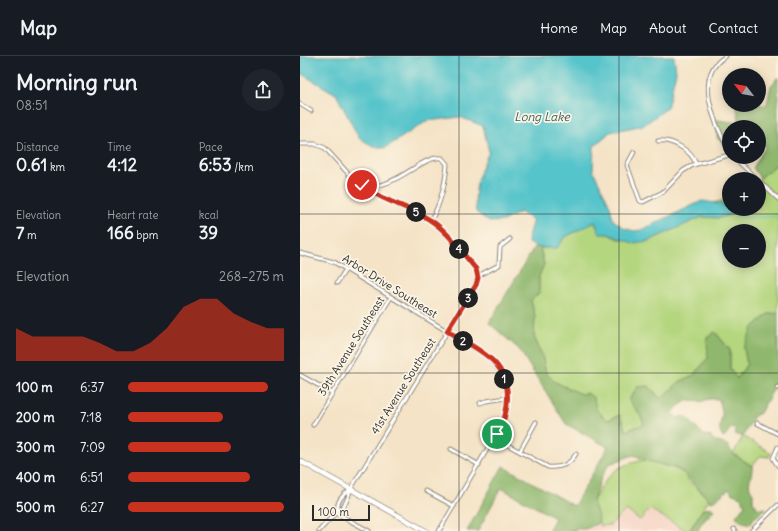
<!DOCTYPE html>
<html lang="en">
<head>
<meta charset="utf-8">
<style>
	body { margin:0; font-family:Delius,sans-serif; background:#20242c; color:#f1f3f6; height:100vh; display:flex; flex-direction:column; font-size:15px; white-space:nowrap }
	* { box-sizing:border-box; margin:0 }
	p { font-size:13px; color:#9ea1a6 }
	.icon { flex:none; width:22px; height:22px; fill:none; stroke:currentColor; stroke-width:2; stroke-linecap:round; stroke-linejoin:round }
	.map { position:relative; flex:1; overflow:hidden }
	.side { display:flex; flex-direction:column; background:#171b24; width:300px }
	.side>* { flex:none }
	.needle { width:26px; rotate:301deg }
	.buttons { position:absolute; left:422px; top:12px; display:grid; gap:8px }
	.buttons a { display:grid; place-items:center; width:44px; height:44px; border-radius:50%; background:#171b24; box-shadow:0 2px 10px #0003; font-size:20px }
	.scale { position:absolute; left:12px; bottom:10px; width:58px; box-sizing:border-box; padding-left:4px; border:2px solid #2b2b2b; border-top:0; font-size:11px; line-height:14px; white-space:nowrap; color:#2b2b2b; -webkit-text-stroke:3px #fcf5e5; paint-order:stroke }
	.pin { position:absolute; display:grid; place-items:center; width:34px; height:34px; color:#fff; margin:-17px; border:2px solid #fff; border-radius:50%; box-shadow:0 1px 4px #0007 }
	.km { position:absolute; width:20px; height:20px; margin:-10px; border-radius:50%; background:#222; color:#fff; font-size:11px; line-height:20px; text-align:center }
	.round { display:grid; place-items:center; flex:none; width:42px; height:42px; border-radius:21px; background:#20242c }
	.head { display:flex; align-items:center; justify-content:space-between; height:68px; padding:0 16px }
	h1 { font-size:22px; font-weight:700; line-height:30px }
	.figures { display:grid; grid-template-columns:repeat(3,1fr); gap:6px; height:68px; padding:4px 16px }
	.figures div { display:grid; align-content:center }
	.figures b { font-size:17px; font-weight:700 }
	.figures small { font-size:11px; font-weight:400 }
	.figures p { font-size:11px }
	.chart { height:112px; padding:8px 16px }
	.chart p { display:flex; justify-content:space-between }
	.chart svg { width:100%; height:72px; margin-top:4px; fill:#c8321e; opacity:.7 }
	ul { padding:0 16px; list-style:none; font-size:13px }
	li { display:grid; grid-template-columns:64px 48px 1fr; align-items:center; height:30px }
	li i { height:10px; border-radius:5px; background:#c8321e }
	header { display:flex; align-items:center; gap:24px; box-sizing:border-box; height:56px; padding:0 20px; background:#171b24; border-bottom:1px solid #363941 }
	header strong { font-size:19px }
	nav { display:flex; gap:22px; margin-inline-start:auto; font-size:14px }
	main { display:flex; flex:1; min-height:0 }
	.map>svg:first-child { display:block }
</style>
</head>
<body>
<header>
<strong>Map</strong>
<nav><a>Home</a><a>Map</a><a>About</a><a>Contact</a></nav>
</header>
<main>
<section class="side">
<div class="head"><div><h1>Morning run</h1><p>08:51</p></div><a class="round"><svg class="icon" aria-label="share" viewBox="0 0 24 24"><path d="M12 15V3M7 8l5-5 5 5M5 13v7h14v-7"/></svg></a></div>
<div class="figures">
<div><p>Distance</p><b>0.61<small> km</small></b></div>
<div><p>Time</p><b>4:12</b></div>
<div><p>Pace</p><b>6:53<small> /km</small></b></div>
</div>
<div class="figures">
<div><p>Elevation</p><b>7<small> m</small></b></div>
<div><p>Heart rate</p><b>166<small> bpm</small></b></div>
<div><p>kcal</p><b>39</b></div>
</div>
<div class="chart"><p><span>Elevation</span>268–275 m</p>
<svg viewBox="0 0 160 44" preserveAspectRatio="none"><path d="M0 44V24L10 29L20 29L30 29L40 29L50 33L60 38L70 38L80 33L90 24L100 11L110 6L120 6L130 15L140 20L150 24L160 24V44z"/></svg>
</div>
<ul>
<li><b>100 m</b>6:37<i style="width:90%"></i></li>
<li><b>200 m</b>7:18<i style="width:61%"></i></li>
<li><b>300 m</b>7:09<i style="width:66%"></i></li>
<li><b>400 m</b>6:51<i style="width:78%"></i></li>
<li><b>500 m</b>6:27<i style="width:100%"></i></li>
</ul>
</section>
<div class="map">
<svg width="478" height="475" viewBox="0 0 478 475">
	<rect width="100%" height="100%" fill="#fcf5e5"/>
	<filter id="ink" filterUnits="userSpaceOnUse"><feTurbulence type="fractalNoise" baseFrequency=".025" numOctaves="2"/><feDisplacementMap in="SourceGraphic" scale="8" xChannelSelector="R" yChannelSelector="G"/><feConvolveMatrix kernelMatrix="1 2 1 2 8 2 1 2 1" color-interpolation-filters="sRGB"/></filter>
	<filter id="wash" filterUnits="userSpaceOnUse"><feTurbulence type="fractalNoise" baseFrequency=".012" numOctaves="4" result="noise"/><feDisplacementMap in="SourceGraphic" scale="16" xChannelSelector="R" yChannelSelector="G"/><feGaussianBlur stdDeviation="0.9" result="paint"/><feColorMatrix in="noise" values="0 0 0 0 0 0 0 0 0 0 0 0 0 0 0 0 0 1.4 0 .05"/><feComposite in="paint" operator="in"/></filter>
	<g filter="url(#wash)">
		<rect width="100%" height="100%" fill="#f4e3c6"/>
		<!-- built -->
		<path fill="#f5d2c2" d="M345,404L371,412L409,443L390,475H274V473L294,471L297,468L325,408Z"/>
		<!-- green -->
		<g fill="#b4d67e" stroke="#708054" fill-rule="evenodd">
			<path d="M478,107V257L468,258L444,292L447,308L436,324L430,312V294L415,276L407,282L408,302L394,319L379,326L361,344H329L340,359L345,368L326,375L307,364L281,338L255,326L246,317L242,299L234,281L235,260L231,245L239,237V220L244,208L240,192H257L265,181L295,166L300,177L308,178L318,183L348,185L402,161L420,162L432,158L429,153H459V123ZM429,175H459V205H429Z"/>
			<path d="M429,143V153L421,148L413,147Z"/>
			<path d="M443,380L471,397L469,401L460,400L452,410L433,398Z"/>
			<path d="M345,404L376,413L385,418L388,424L409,443L389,475H384L385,474L350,453L340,464L326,454L310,469L300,470L293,445C309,418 312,410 345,404Z"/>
		</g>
		<!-- forest -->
		<g fill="#8fb76d" stroke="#5d714c">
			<path d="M478,21V107L460,122L453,112L466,90L459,85V71H429V93L417,82V64L440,67L436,49H459V46L463,50L467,48L471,30Z"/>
			<path d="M235,190L240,192L244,208L239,220V237L231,245L235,260L234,281L242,299L246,317L255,326L270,333L281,338L287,337L294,342L296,353L307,364L320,359L326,375L344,368L340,359L329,344L337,331L349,330L361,343L379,326L394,319L408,302L407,282L415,276L430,294V312L437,323L447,308L444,292L453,271L468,258L478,257V325L460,357L454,360L443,380L436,379L435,373L431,371L424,382C417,373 420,369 422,360C423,355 420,348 419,343H409L400,346L388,344L378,350L372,358L378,362L384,360L404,379L410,380L415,385L427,389L433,398L452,410C453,420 445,428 453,437V445L458,453L467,452L453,463L451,468L440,465L436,460L445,449L441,441L433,438L429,433L414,445L410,446C408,441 382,415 378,413C369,410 357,408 347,405C342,403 338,400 333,399L309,408L301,422L293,445L299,463L297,468L285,473H274V475H248L255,462L201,432L178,475H167L203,410L274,450L308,391L266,368L219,293L189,267Z"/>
			<path d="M410,451L414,454L400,469L398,475H390L402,454Z"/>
		</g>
		<!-- water -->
		<path fill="#56c4cb" stroke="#40787b" d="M0,0H374L376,16L367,52L344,69L310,76L294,90L293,114L310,150L313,164L324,172L334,175L341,174L402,145L421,148L429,153L432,158L420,162L402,161L348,185L333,187L308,178H300L295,166L265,181L257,192H240L228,187L229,177L233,164L220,156L203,165L189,166L176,156C173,133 179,116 189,96L183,70L160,61L127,65L85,92L73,90L59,82L36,38L0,17Z"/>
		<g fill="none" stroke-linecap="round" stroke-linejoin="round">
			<!-- stream -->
			<path stroke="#56c4cb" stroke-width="1" d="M431,158L449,162L478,160"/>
		</g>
	</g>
	<g filter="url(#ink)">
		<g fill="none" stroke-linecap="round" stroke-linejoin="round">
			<defs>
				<g id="street">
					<path d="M426,0C392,19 415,69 429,94"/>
					<path d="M0,48L11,55"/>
					<path d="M358,85C372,83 392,95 396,108"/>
					<path d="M0,88H15L25,92L55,125L72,137L131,164C141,172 176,208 178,220"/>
					<path d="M334,96L327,109L340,145L343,146L363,136L383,115L393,109L429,99"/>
					<path d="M433,101L457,123"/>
					<path d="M459,125L478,143"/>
					<path d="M64,129C94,136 122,98 142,102L147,108C146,125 140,150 131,164"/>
					<path d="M0,197L34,206L186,299C205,316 210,339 205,363L139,475"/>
					<path d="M37,227L46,213"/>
					<path d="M0,319L32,337"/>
					<path d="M477,331L478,332"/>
					<path d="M180,347L186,345L207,342"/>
					<path d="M457,367L478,378"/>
					<path d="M13,369L91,241"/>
					<path d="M195,382L248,411C261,412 269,409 276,398"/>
					<path d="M478,391L473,402L478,410"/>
					<path d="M151,393L179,409"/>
					<path d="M220,395L236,366"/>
					<path d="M126,435L154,450"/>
					<path d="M38,454C36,446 43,438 50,434"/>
					<path d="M36,457L69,475"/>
					<path d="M434,473L435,475"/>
					<path d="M19,475L38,454C45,451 49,441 50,434L174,232L178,220L199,209L200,191L210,183"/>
					<path d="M451,475L478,449"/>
				</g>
				<path id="secondary" d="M0,405L126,475"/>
			</defs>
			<!-- street casing -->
			<use href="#street" stroke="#908778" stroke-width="5"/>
			<!-- secondary casing -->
			<use href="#secondary" stroke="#908778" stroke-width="6"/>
			<!-- street -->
			<use href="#street" stroke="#fff" stroke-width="3"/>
			<!-- secondary -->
			<use href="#secondary" stroke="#fff" stroke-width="4.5"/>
		</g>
	</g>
	<g fill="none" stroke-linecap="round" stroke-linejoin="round" filter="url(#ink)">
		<defs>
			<path id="route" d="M62,129C85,147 107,149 130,164C148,175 162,197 176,213L178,222L176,229L147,275C162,284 181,293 194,306C213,326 210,356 197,378"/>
		</defs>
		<!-- route casing -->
		<use href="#route" stroke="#fff" stroke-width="8"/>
		<!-- route -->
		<use href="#route" stroke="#c8321e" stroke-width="5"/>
	</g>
	<!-- grid -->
	<path fill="none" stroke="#2b2b2b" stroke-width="1" stroke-opacity="0.55" d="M159,0V475M319,0V475M0,158H478M0,317H478"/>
	<g text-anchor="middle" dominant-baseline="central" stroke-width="3.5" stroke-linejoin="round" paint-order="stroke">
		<!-- street labels -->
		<g font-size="11" fill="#2b2b2b" stroke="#fcf5e5">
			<text transform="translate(90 230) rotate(32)">Arbor Drive Southeast</text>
			<text transform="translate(51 290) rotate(-58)">39th Avenue Southeast</text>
			<text transform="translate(103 330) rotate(-58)">41st Avenue Southeast</text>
		</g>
		<!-- water labels -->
		<g font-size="12" font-style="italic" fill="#38595b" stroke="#fcf5e5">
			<text x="242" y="60">Long Lake</text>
		</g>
	</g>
</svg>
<div class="buttons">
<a><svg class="needle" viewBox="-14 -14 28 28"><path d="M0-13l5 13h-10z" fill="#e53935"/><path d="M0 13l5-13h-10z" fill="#9ea1a6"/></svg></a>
<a><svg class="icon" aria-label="locate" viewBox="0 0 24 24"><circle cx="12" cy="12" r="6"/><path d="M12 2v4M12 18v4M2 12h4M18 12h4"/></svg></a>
<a>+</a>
<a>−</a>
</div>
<div class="scale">100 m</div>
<div class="pin" style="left:197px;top:378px;background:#1e9e55"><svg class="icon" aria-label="arrive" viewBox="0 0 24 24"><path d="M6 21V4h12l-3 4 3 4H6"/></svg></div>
<div class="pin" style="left:62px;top:129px;background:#d93025"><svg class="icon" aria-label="check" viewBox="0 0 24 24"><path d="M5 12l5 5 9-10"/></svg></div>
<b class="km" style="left:204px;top:323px">1</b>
<b class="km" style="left:163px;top:285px">2</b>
<b class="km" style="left:168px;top:242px">3</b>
<b class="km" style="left:159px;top:193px">4</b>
<b class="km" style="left:116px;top:156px">5</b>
</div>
</main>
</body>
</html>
